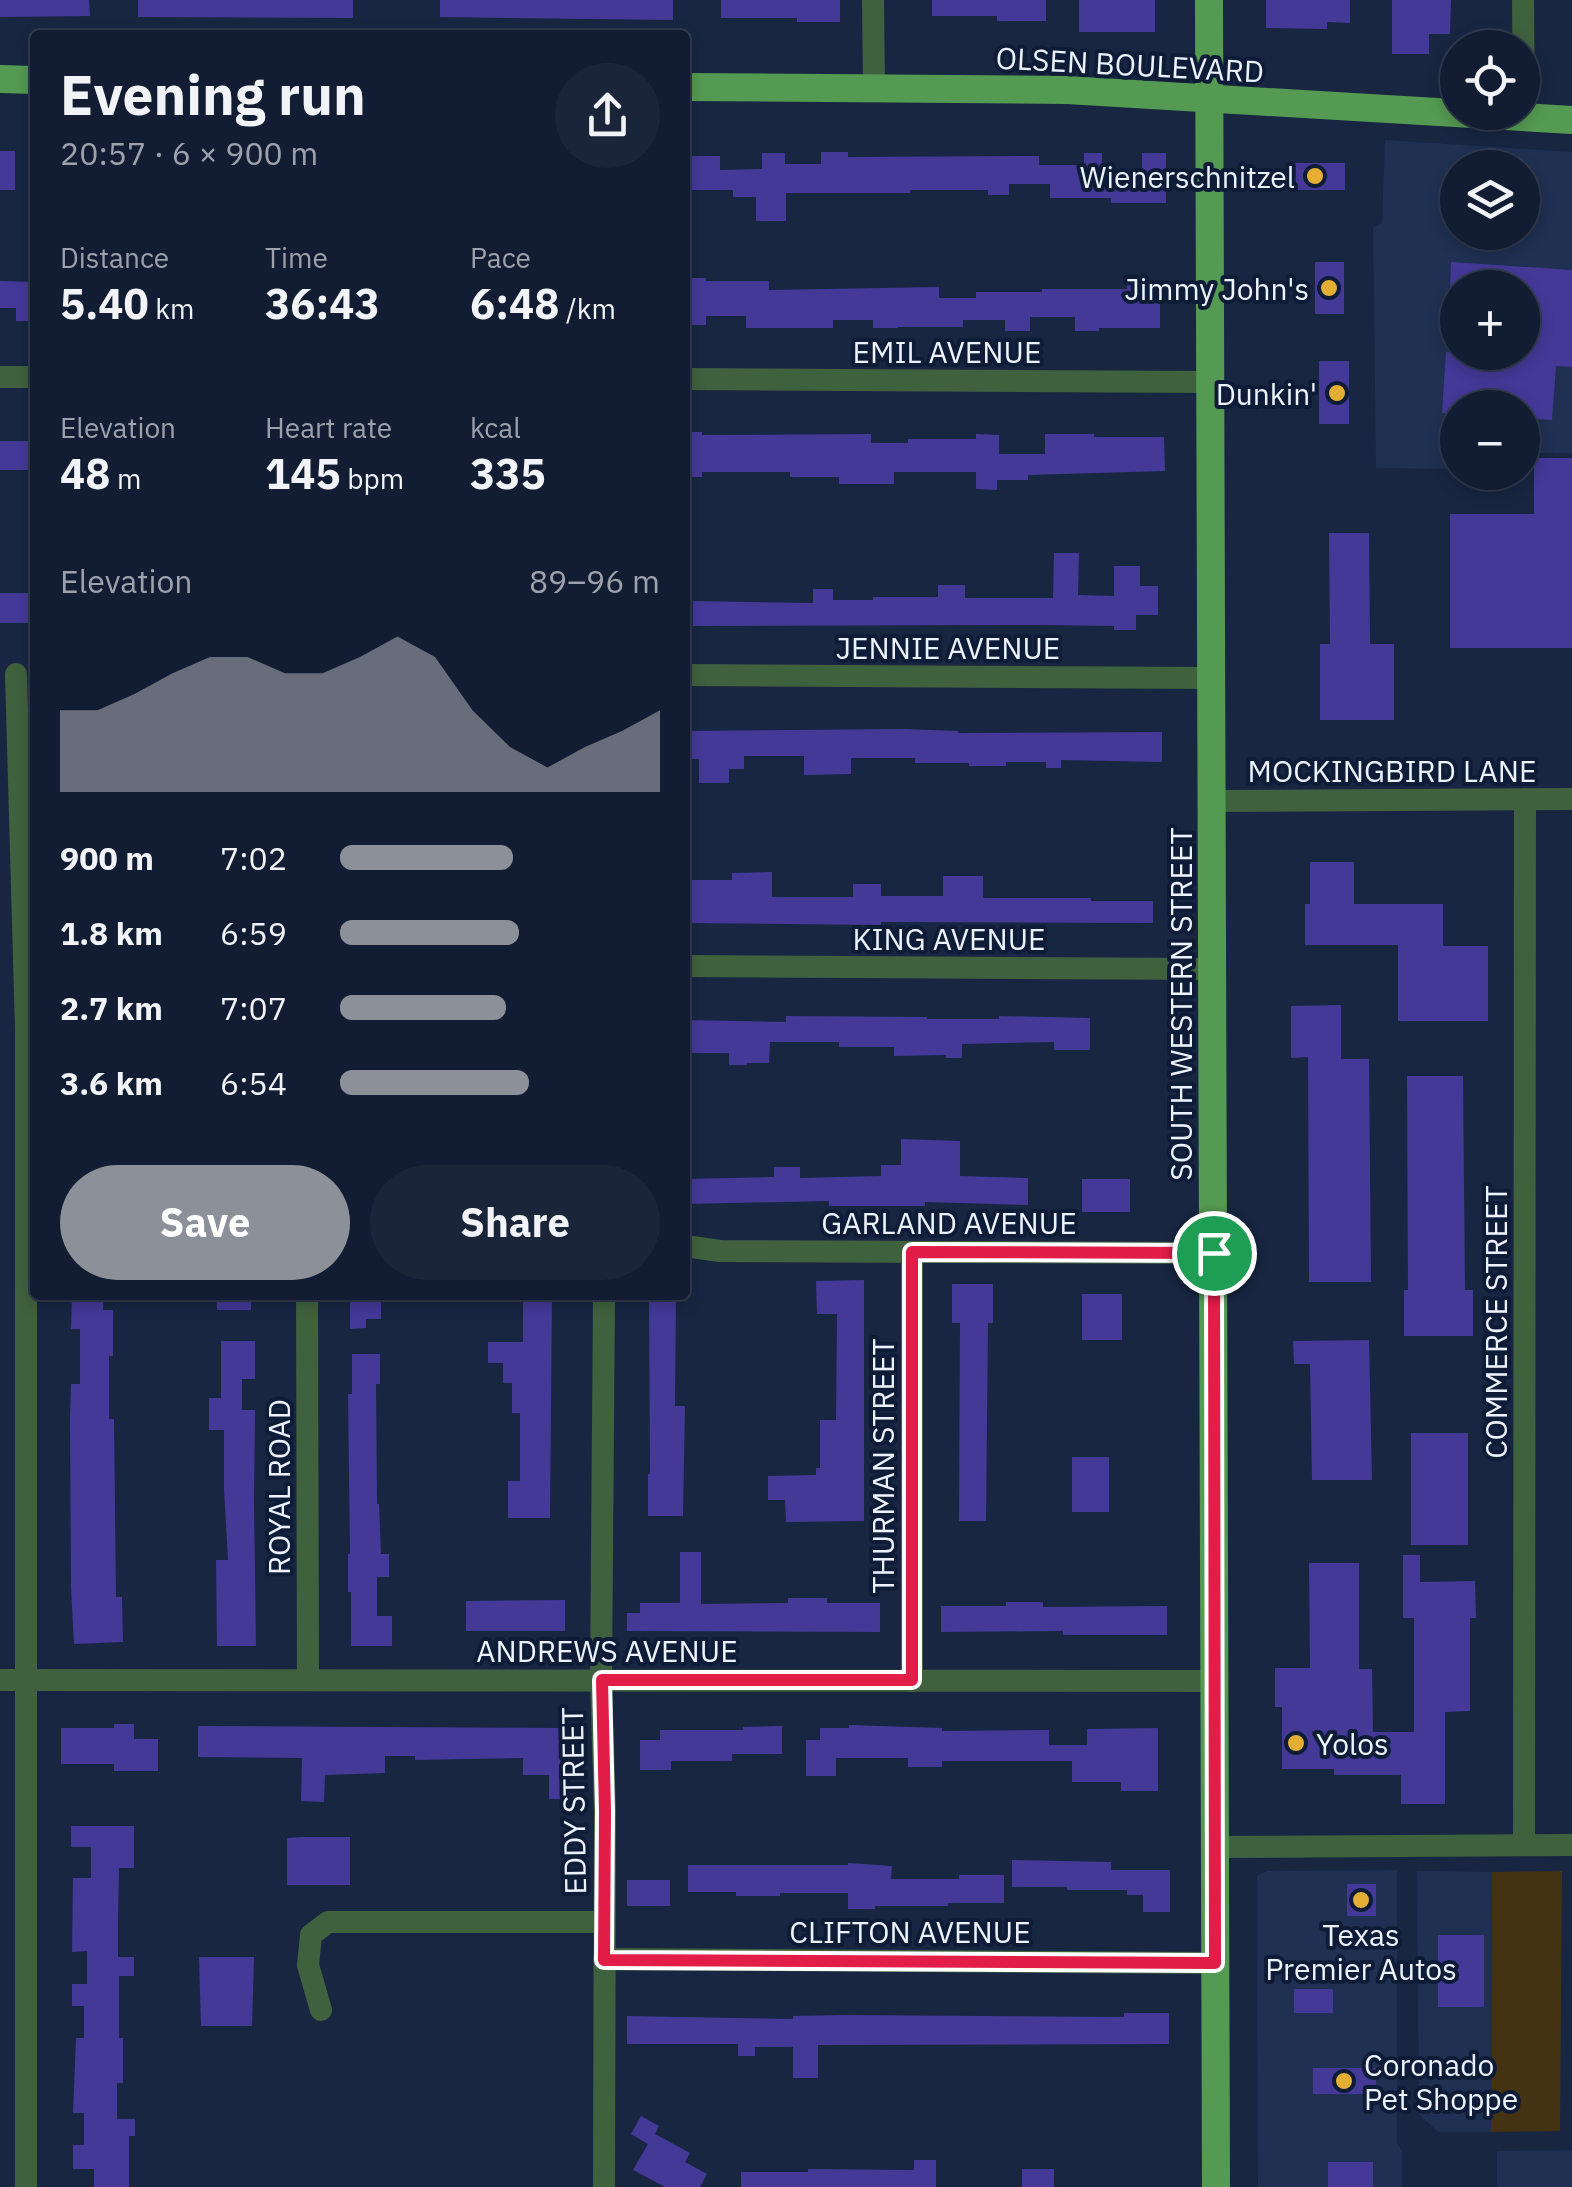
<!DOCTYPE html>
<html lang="en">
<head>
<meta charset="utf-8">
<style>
	body { margin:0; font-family:"IBM Plex Sans",sans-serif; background:#1b253a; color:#f1f3f6; height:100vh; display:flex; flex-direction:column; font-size:38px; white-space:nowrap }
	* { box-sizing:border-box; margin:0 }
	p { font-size:32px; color:#9ca1ac }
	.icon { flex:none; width:55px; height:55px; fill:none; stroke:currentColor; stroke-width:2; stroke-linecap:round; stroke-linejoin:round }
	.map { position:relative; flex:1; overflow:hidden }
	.side { position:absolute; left:30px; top:30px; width:660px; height:1270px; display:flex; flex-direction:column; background:#121c32; border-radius:10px; box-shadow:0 5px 15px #0003,0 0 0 2px #313a4d }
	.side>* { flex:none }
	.fabs { position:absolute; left:1440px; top:30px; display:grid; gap:20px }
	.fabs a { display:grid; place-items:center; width:100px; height:100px; border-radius:50%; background:#121c32; box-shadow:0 5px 15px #0003,0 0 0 2px #313a4d; font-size:50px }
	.pin { position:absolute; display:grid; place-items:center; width:85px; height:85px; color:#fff; margin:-42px; border:5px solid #fff; border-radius:50%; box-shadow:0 2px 10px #0007 }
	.round { display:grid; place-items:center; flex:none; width:105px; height:105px; border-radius:52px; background:#1b253a }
	.overview { display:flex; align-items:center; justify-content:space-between; height:170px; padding:0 30px }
	h1 { font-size:55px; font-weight:800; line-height:75px }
	.figures { display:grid; grid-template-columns:repeat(3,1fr); gap:15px; height:170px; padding:10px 30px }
	.figures div { display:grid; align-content:center }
	.figures b { font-size:42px; font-weight:800 }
	.figures small { font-size:28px; font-weight:400 }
	.figures p { font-size:28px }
	.chart { height:280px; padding:20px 30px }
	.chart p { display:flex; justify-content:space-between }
	.chart svg { width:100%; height:180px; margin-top:10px; fill:#8c9099; opacity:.7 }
	.cta { display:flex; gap:20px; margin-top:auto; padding:20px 30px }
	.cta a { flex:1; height:115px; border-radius:60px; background:#8c9099; color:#fff; font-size:40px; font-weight:800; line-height:115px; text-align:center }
	.cta a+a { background:#1b253a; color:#f1f3f6 }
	ul { padding:0 30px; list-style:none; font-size:32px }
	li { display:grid; grid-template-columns:160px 120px 1fr; align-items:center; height:75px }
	li i { height:25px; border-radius:12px; background:#8c9099 }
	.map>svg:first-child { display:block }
</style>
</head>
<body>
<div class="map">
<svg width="1572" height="2187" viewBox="0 0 1572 2187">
	<rect width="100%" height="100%" fill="#182642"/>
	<!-- built -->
	<g fill="#1f3052" fill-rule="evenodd">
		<path d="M1385,140L1572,152V453H1528L1527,469H1523L1522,408H1458L1457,469L1376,468L1373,228L1382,223ZM1458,168H1522V232H1458ZM1458,288H1522V352H1458Z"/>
		<path d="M1397,1870V2143L1402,2151V2187H1258L1257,1876L1267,1871Z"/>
		<path d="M1417,1871L1492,1872L1491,2132H1438L1419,2114Z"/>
		<path d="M1572,2150V2187H1497V2151Z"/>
	</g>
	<!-- green -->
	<path fill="#433313" d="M1562,1871L1560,2131L1491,2132L1492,1872Z"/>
	<!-- building -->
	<g fill="#443997">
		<path d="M0,0H89L90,16L0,17Z"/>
		<path d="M138,0H353V18L138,17Z"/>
		<path d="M440,0H673V20L440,17Z"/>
		<path d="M721,0H840V22H797V18H721Z"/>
		<path d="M932,0H1046V21H997V16H932Z"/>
		<rect x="1079" y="0" width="76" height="32"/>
		<path d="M1266,0H1350V23L1327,22V29L1266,28Z"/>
		<path d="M1392,0H1451L1450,34H1429V54H1392Z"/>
		<rect x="0" y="151" width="15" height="39"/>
		<path d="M821,152H848V157L1039,156V165H1084V153H1102V175H1142V153H1166V203H1111V198H1050V184H1009V195H988V190H910V193H786V221H756V197H733V190H685V156H720V170L762,169V153H785V164H821Z"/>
		<rect x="1286" y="163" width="59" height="27"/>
		<rect x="1315" y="262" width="29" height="52"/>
		<path d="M1451,262L1572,270V367L1556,366L1552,420L1522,418V408H1458V414L1442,413L1446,352H1522V288H1450Z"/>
		<path d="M685,278H706V281H769V290L939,287V298H976V292H1042V289H1127V284H1160V328H1099V331H1075V317H1030V331H1005V320H963V327H898V328H873V320H833V328H746V316H706V325H685Z"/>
		<path d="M0,281L35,282V321H16V308H0Z"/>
		<rect x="1319" y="361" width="30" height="63"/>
		<path d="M685,432H702V435L871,434V443H908V439H976V434L999,435V454H1045V434H1094V437H1164L1165,471L1028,475V480H997V490L976,489V472H894V484H839V477H790V472H702V477H685Z"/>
		<rect x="0" y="441" width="35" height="29"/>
		<path d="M1534,458H1572V648H1450V514H1534Z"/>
		<path d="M1329,533H1369L1370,644H1394V720H1320V644H1330Z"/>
		<path d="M1054,553H1079L1078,595L1114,596V566H1140V586H1158V615H1136V630H1114V626L1040,625L693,626V601L813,603V589H833V600H873V597H938V585H965V598H1053Z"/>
		<rect x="0" y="593" width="35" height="30"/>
		<path d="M904,729L958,731V733L1162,732V762L1061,760V768H1046V762H1006V766H969V763H915V758H851V774L804,775V756H744V769H729V783H699V759H685V731Z"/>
		<path d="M1310,862H1354V904H1443V946H1488V1021H1398V945H1305V904H1310Z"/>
		<path d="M772,872V897H853V884H881V896H943V876H983V898H1091V901H1153V923L881,922V925L685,923V880H732V873Z"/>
		<path d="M1341,1005V1059H1369L1371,1282H1309L1308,1057L1291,1058V1006Z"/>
		<path d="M786,1016L927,1017V1019H999V1016L1090,1018V1050H1054V1042L962,1044V1058H946V1055L894,1056V1047H839V1042H770L769,1063H747V1065H729V1053H685V1020L786,1022Z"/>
		<path d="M1407,1076H1463L1465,1290H1473V1336H1404V1290H1408Z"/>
		<path d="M901,1139L960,1141V1176L1028,1178V1205L925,1202V1206H829V1201L685,1204V1179L774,1177V1167H800V1178L881,1176V1165H901Z"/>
		<rect x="1082" y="1179" width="48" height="33"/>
		<path d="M864,1280V1521L786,1522L785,1500H768V1476L816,1475V1468H820V1420H836L837,1314H817L816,1281Z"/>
		<path d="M952,1284H993V1323H988L986,1521H959L960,1323H952Z"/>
		<rect x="1082" y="1294" width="40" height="46"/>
		<path d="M72,1295H103V1310H113V1356H109V1419H114L116,1597H122L123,1642L74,1644L71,1587L70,1419L71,1384H80V1329H71Z"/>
		<rect x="217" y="1295" width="34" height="15"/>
		<path d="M350,1295H381V1319H366V1328L350,1329Z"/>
		<path d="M523,1295H552L550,1518H508V1481H520V1413H512V1383H503V1363H488V1342H523Z"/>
		<path d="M649,1295H676L675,1406H685L683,1516H648V1474H650Z"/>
		<path d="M1369,1340L1372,1480H1312L1310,1364H1294L1293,1341Z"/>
		<path d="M221,1341H255V1379H242V1410H255L254,1503L256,1646H217L216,1560H228L224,1488V1430H209V1398H221Z"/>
		<path d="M352,1354H380V1384H376L377,1504H379L381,1554H389V1577H377V1616H392V1646H351V1592H348V1554H350L348,1394H352Z"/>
		<rect x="1411" y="1433" width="57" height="112"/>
		<rect x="1072" y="1457" width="37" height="55"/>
		<path d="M680,1552H701V1604L788,1603V1598H827V1603H880V1632L627,1631V1613H640V1603H680Z"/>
		<path d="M1403,1555H1420V1582L1475,1581L1476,1618H1470V1711L1445,1712V1804H1401V1775H1334V1769H1282V1707H1275V1668H1310L1309,1563H1359V1669H1372L1373,1732H1414V1618H1403Z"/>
		<path d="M565,1600V1631H466V1601Z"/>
		<path d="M1006,1602H1043V1607L1167,1606V1635H1063V1631L941,1632V1606H1006Z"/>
		<path d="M114,1724H134V1739H158V1771H114V1764H61V1728H114Z"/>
		<path d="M849,1725L942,1728V1731L1049,1730V1745H1087V1729L1158,1728V1791H1121V1782H1072V1761H942V1767H908V1758H836V1776H806V1740H820V1728H849Z"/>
		<path d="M198,1726L568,1728L569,1799H549V1775H523V1758L415,1760V1756H385V1773L325,1775L324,1802L301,1801L302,1758L198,1757Z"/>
		<path d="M782,1726V1754H732V1761H671V1770H640V1740H660V1730H743V1727Z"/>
		<path d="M71,1826H134V1868H119L118,1923V1957H134V1976H119V2038H123V2083H117V2119H135V2136H129V2187H94V2169H73V2145H84V2113H73L76,2038H84V2006H72V1984H87V1951L72,1952L73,1878H91V1847H71Z"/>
		<path d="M304,1837H350V1885H287V1838Z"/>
		<path d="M1012,1860L1111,1862V1870H1170V1912H1143V1895H1127V1890H1067V1887H1012Z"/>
		<path d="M848,1863L892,1866L891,1879H959V1875H1004V1903H948V1906H875V1909H848V1893H780V1896H736V1892H688V1865H848Z"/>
		<rect x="627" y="1880" width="43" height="26"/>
		<rect x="1347" y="1884" width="29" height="32"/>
		<rect x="1438" y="1935" width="46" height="72"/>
		<path d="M199,1957H254L252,2026H201Z"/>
		<rect x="1294" y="1989" width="39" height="24"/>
		<path d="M1124,2013H1169V2044L818,2045V2078H793V2047H755V2056H738V2044H627V2016L793,2019V2016L846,2015L1124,2017Z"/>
		<rect x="1313" y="2068" width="63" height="26"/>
		<path d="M641,2116L659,2126L655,2134L690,2153L685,2162L707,2174L700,2187H665L633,2170L648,2144L631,2134Z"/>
		<path d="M914,2160H936V2187H741V2172H808V2169L914,2170Z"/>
		<rect x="1328" y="2162" width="45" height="25"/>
		<rect x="1022" y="2169" width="32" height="18"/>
	</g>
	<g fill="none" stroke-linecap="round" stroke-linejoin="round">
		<!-- minor -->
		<g stroke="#40613e" stroke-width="22">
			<path d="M873,0L874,89"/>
			<path d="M1523,0L1524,117"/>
			<path d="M0,377H35"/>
			<path d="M685,379L1209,382"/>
			<path d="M16,674L26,1029V2187"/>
			<path d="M685,675L1211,678"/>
			<path d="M1212,801L1572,799"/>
			<path d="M685,966L1212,969"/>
			<path d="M685,1246L720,1251L1214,1253"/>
			<path d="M912,1252V1681"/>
			<path d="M307,1295L308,1680"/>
			<path d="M0,1680L1215,1681"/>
			<path d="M1524,1845L1525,799"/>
			<path d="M1214,1847L1572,1845"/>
			<path d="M604,1959L1215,1963"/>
			<path d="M321,2010L308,1965L311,1935L328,1922H604"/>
			<path d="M604,2187L605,1811L601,1681L604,1295"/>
		</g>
		<!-- major -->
		<g stroke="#559a52" stroke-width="28">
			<path d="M1209,0L1216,2187"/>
			<path d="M0,79L35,80"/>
			<path d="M685,87L1067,90L1572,120"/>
		</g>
	</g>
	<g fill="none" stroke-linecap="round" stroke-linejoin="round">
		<defs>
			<path id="route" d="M912,1252L1214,1253L1215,1963L604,1960L605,1811L602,1680H912Z"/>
		</defs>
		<!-- route casing -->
		<use href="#route" stroke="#fff" stroke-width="20"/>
		<!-- route -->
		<use href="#route" stroke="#e11d48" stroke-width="12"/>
	</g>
	<!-- markers -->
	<g fill="#e4ae35" stroke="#0e1c37" stroke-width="4">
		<circle cx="1315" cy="176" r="10"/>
		<circle cx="1329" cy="288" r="10"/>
		<circle cx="1337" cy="393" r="10"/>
		<circle cx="1296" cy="1743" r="10"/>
		<circle cx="1361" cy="1900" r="10"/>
		<circle cx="1344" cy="2081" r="10"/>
	</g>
	<g text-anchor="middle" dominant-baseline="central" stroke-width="8" stroke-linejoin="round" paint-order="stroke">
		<!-- street labels -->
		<g font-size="30" fill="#edf3fe" stroke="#0e1c37">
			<text transform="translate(1130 64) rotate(3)">OLSEN BOULEVARD</text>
			<text x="947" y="351">EMIL AVENUE</text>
			<text x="948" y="647">JENNIE AVENUE</text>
			<text x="1392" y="770">MOCKINGBIRD LANE</text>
			<text x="949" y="938">KING AVENUE</text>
			<text transform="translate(1180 1004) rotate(-90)">SOUTH WESTERN STREET</text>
			<text x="949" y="1222">GARLAND AVENUE</text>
			<text transform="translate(1495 1322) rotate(-90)">COMMERCE STREET</text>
			<text transform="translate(882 1466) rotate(-90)">THURMAN STREET</text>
			<text transform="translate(278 1487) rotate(-90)">ROYAL ROAD</text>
			<text x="607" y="1650">ANDREWS AVENUE</text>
			<text transform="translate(573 1801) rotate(-91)">EDDY STREET</text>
			<text x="910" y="1931">CLIFTON AVENUE</text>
		</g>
		<!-- poi labels -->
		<g font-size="30" fill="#edf3fe" stroke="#0e1c37" text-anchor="end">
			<text x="1295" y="176">Wienerschnitzel</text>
			<text x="1309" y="288">Jimmy John's</text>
			<text x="1317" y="393">Dunkin'</text>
			<text x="1316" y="1743" text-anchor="start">Yolos</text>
			<text x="1361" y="1934" text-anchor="middle">Texas<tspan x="1361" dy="34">Premier Autos</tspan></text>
			<text x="1364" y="2064" text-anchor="start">Coronado<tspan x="1364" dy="34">Pet Shoppe</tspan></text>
		</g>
	</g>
</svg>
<div class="fabs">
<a><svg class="icon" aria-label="locate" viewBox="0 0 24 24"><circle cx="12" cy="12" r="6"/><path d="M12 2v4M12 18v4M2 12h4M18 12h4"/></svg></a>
<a><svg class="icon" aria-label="layers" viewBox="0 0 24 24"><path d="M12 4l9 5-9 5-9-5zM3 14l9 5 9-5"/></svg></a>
<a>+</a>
<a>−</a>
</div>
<div class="pin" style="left:1214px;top:1253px;background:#1e9e55"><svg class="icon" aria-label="arrive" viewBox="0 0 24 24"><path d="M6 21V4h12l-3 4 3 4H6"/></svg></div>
<section class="side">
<div class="overview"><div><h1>Evening run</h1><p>20:57 · 6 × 900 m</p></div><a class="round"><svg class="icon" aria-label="share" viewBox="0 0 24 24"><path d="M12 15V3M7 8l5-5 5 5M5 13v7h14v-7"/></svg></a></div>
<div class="figures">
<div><p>Distance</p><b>5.40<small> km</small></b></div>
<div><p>Time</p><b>36:43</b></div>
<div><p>Pace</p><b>6:48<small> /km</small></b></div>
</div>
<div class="figures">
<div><p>Elevation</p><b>48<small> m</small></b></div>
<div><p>Heart rate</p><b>145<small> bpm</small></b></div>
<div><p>kcal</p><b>335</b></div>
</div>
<div class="chart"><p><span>Elevation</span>89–96 m</p>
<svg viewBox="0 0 160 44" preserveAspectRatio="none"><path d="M0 44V24L10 24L20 20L30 15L40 11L50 11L60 15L70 15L80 11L90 6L100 11L110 24L120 33L130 38L140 33L150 29L160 24V44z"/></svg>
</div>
<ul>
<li><b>900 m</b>7:02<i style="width:54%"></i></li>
<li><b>1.8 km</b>6:59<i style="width:56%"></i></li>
<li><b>2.7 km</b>7:07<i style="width:52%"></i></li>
<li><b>3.6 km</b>6:54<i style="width:59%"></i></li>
</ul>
<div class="cta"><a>Save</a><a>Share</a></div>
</section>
</div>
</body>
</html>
